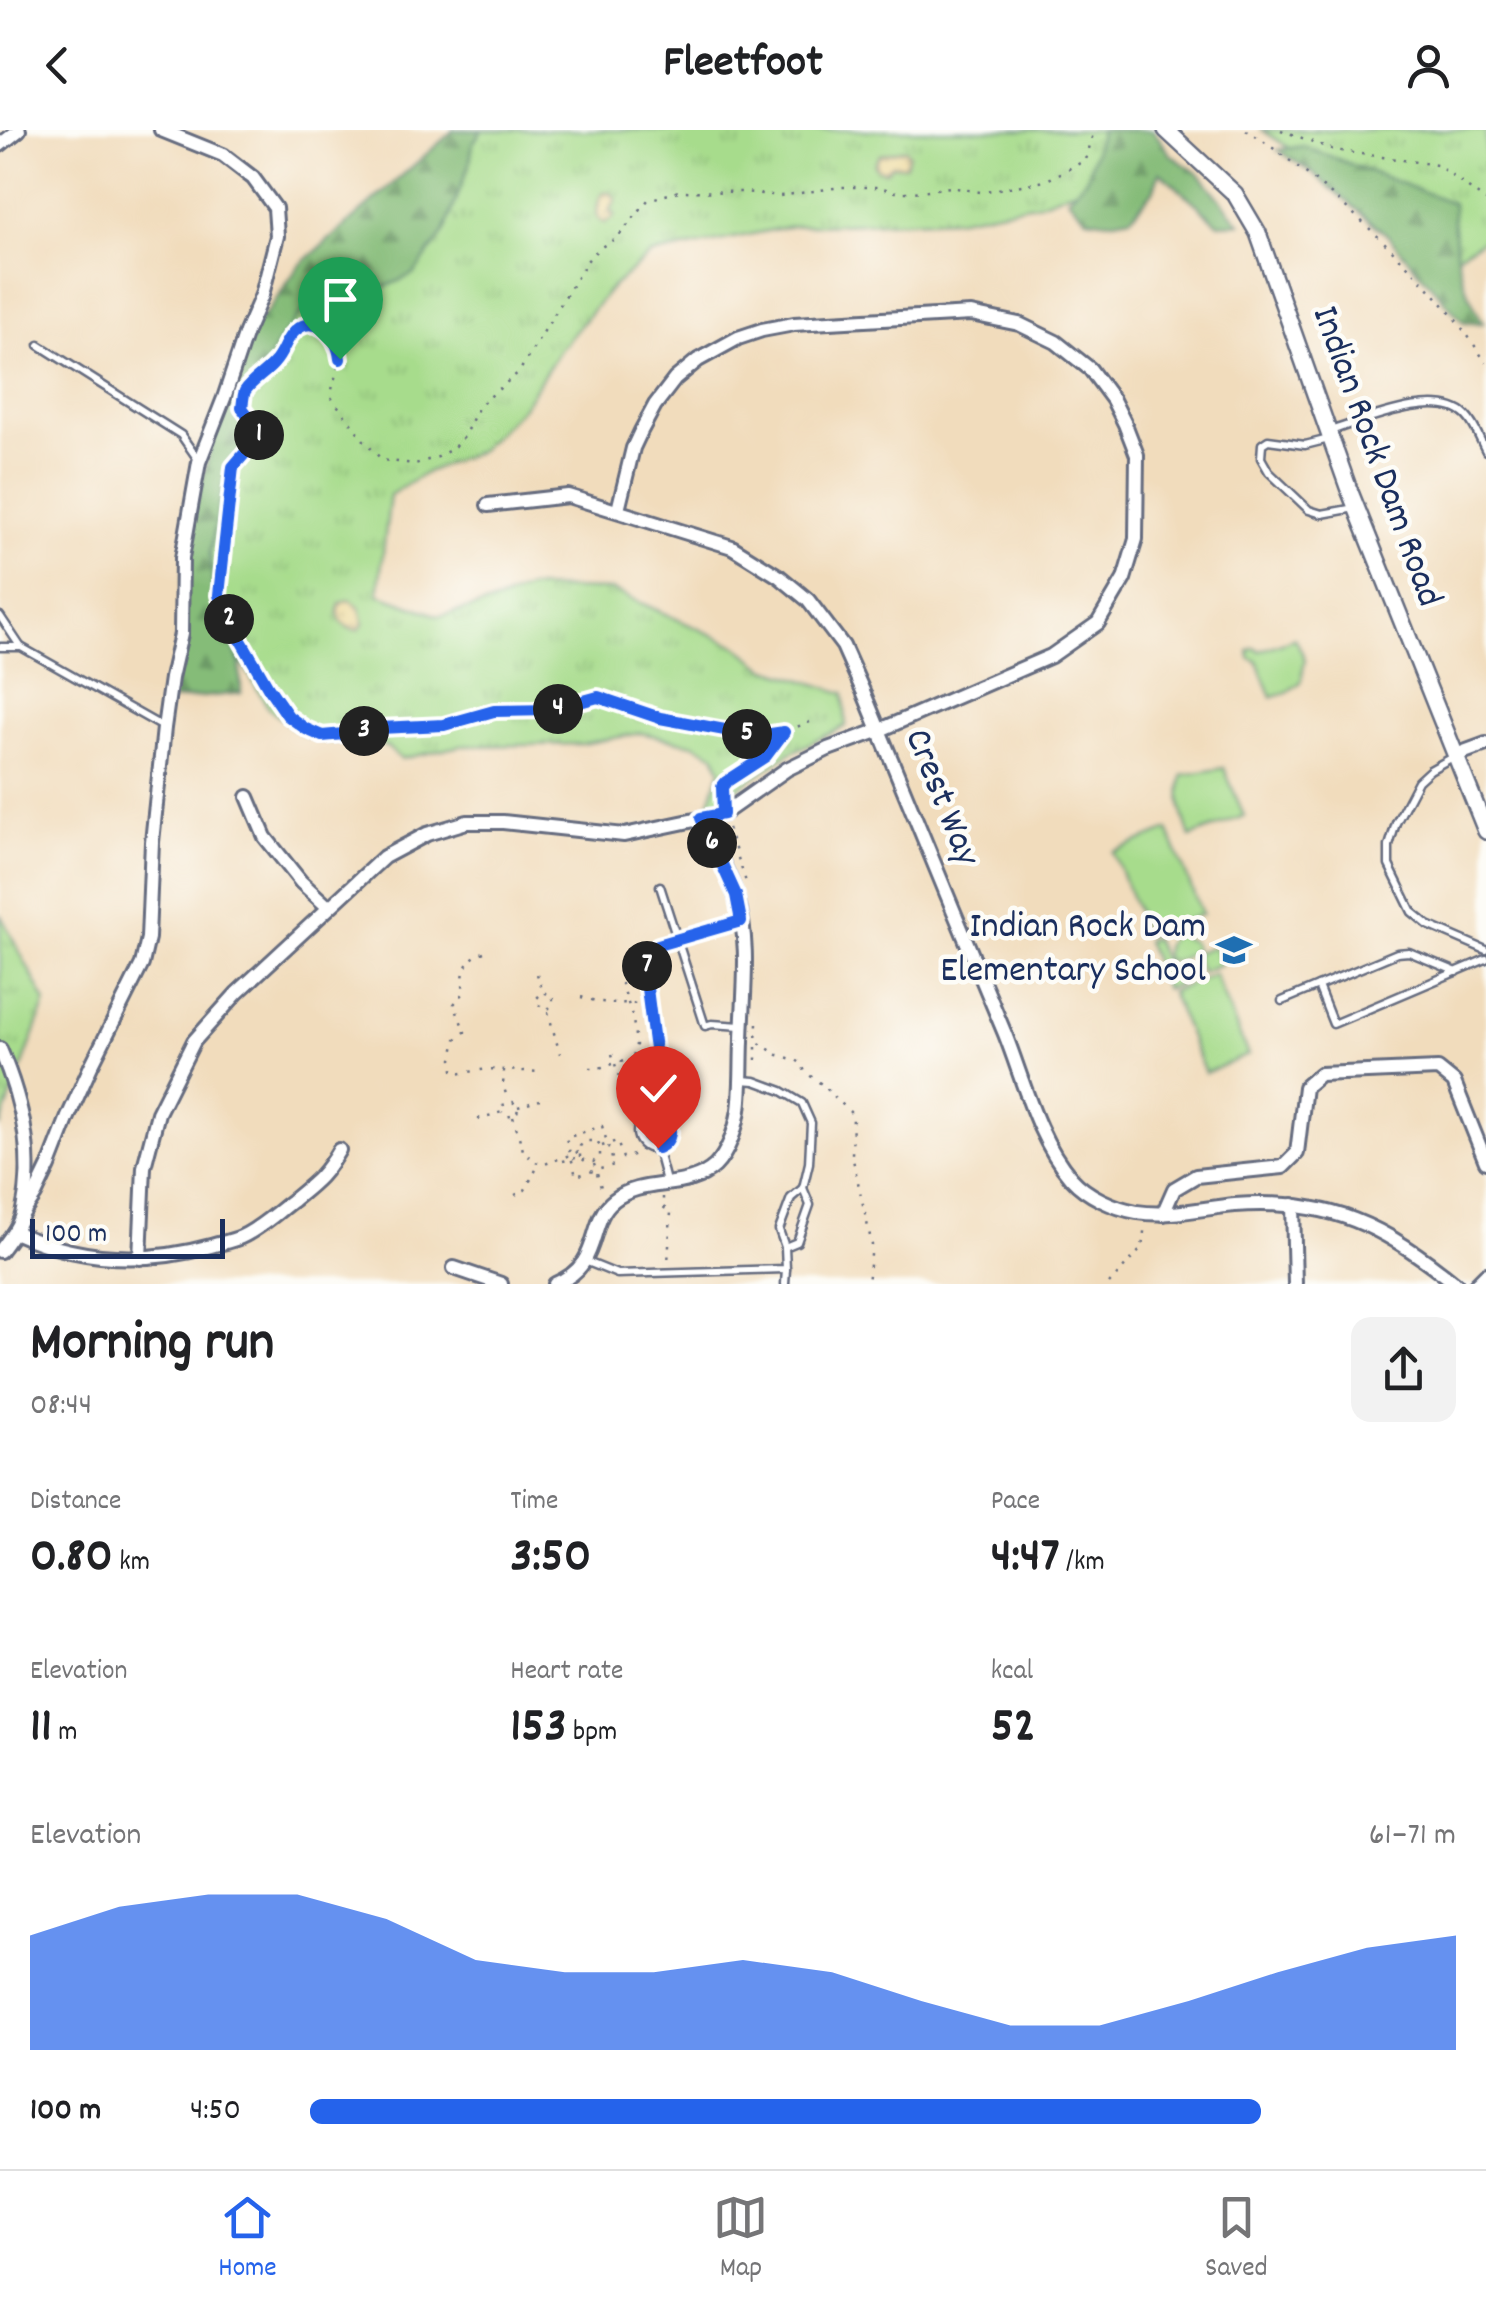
<!DOCTYPE html>
<html lang="en">
<head>
<meta charset="utf-8">
<style>
	body { margin:0; font-family:Dekko,sans-serif; background:#f2f2f2; color:#202124; height:100vh; display:flex; flex-direction:column; font-size:38px; white-space:nowrap }
	* { box-sizing:border-box; margin:0 }
	p { font-size:32px; color:#757577 }
	.icon { flex:none; width:55px; height:55px; fill:none; stroke:currentColor; stroke-width:2; stroke-linecap:round; stroke-linejoin:round }
	.map { position:relative; height:1154px; overflow:hidden }
	.details { display:flex; flex-direction:column; background:#fff; flex:1 }
	.details>* { flex:none }
	.scale { position:absolute; left:30px; bottom:25px; width:195px; box-sizing:border-box; padding-left:10px; border:5px solid #1b2f5e; border-top:0; font-size:28px; line-height:35px; white-space:nowrap; color:#1b2f5e; -webkit-text-stroke:8px #fdfcf7; paint-order:stroke }
	.pin { position:absolute; display:grid; place-items:center; width:85px; height:85px; color:#fff; margin:-102px -42px; border-radius:50% 50% 50% 0; rotate:-45deg; box-shadow:0 0 10px #0007 }
	.pin .icon { rotate:45deg }
	.km { position:absolute; width:50px; height:50px; margin:-25px; border-radius:50%; background:#222; color:#fff; font-size:28px; line-height:50px; text-align:center }
	.round { display:grid; place-items:center; flex:none; width:105px; height:105px; border-radius:20px; background:#f2f2f2 }
	.headline { display:flex; align-items:center; justify-content:space-between; height:170px; padding:0 30px }
	h1 { font-size:55px; font-weight:700; line-height:75px }
	.figures { display:grid; grid-template-columns:repeat(3,1fr); gap:15px; height:170px; padding:10px 30px }
	.figures div { display:grid; align-content:center }
	.figures b { font-size:50px; font-weight:700 }
	.figures small { font-size:28px; font-weight:400 }
	.figures p { font-size:28px }
	.chart { height:280px; padding:20px 30px }
	.chart p { display:flex; justify-content:space-between }
	.chart svg { width:100%; height:180px; margin-top:10px; fill:#2563eb; opacity:.7 }
	ul { padding:0 30px; list-style:none; font-size:32px }
	li { display:grid; grid-template-columns:160px 120px 1fr; align-items:center; height:75px }
	li i { height:25px; border-radius:12px; background:#2563eb }
	header { display:flex; justify-content:space-between; align-items:center; height:130px; padding:0 30px; background:#fff; font-size:45px; font-weight:700 }
	.dock { display:flex; justify-content:space-around; align-items:center; height:140px; border-top:2px solid #e0e0e0; background:#fff; font-size:28px; color:#757577 }
	.dock a { display:grid; justify-items:center; gap:5px }
	.dock .current { color:#2563eb }
	.map>svg:first-child { display:block }
</style>
</head>
<body>
<header><svg class="icon" aria-label="back" viewBox="0 0 24 24"><path d="M15 5l-7 7 7 7"/></svg>Fleetfoot<svg class="icon" aria-label="person" viewBox="0 0 24 24"><circle cx="12" cy="8" r="4"/><path d="M4 21q1-7 8-7t8 7"/></svg></header>
<div class="map">
<svg width="1486" height="1154" viewBox="0 0 1486 1154">
	<defs>
		<pattern id="grass-tufts" width="24" height="20" patternUnits="userSpaceOnUse" patternTransform="scale(2.5)"><rect width="24" height="20" fill="#a7dc8c"/><path d="M3 7l-1-3M5 7V3M7 7l1-3M15 17l-1-3M17 17v-4M19 17l1-3" fill="none" stroke="#8fbd7b"/></pattern>
		<pattern id="forest-firs" width="22" height="20" patternUnits="userSpaceOnUse" patternTransform="scale(2.5)"><rect width="22" height="20" fill="#85bc78"/><path d="M5 1l3.5 6h-7zM16 11l3.5 6h-7z" fill="#6c9966"/></pattern>
		<pattern id="sand-dots" width="8" height="8" patternUnits="userSpaceOnUse" patternTransform="scale(2.5)"><rect width="8" height="8" fill="#eeda9e"/><path d="M2 2h.1M6 6h.1" fill="none" stroke="#ccbb8a" stroke-width="1.8" stroke-linecap="round"/></pattern>
	</defs>
	<rect width="100%" height="100%" fill="#fdfcf7"/>
	<filter id="ink" filterUnits="userSpaceOnUse"><feTurbulence type="fractalNoise" baseFrequency=".01" numOctaves="2"/><feDisplacementMap in="SourceGraphic" scale="20" xChannelSelector="R" yChannelSelector="G"/><feConvolveMatrix kernelMatrix="1 2 1 2 8 2 1 2 1" color-interpolation-filters="sRGB"/></filter>
	<filter id="wash" filterUnits="userSpaceOnUse"><feTurbulence type="fractalNoise" baseFrequency=".0048" numOctaves="4" result="noise"/><feDisplacementMap in="SourceGraphic" scale="40" xChannelSelector="R" yChannelSelector="G"/><feGaussianBlur stdDeviation="2.25" result="paint"/><feColorMatrix in="noise" values="0 0 0 0 0 0 0 0 0 0 0 0 0 0 0 0 0 1.4 0 .05"/><feComposite in="paint" operator="in"/></filter>
	<g filter="url(#wash)">
		<rect width="100%" height="100%" fill="#f1dcbc"/>
		<!-- grass -->
		<g fill="url(#grass-tufts)" stroke="#618675" stroke-width="2.5">
			<path d="M453,0H1119L1091,53L1040,73L955,89L792,96L650,125L610,159L560,220L523,277L479,321L429,341L390,365L378,464L439,486L496,472L529,458L612,460L735,515L765,538L844,563L846,596L790,623L707,679L721,640L715,625L693,614L641,603L582,614L460,616L401,629L387,617L371,612L322,611L305,606L269,579L208,474L203,409L220,330L264,222Z"/>
			<path d="M1262,0H1486V109L1428,140L1325,42Z"/>
			<path d="M0,784L46,872L0,997Z"/>
		</g>
		<!-- forest -->
		<g fill="url(#forest-firs)" stroke="#50766b" stroke-width="2.5">
			<path d="M454,0H482L473,13L470,32L445,101L414,144L379,160L346,163L320,169L298,187L280,210L249,261L245,274L252,295L249,311L228,334L210,423L214,468L240,534L241,563L172,570L186,411L224,268L246,202L268,181L298,137Z"/>
			<path d="M1101,0H1153L1171,25L1201,46L1240,93L1219,94L1160,42L1153,61L1131,87L1109,91L1087,88L1068,68L1087,47Z"/>
			<path d="M1303,16L1453,73C1454,124 1458,148 1483,193H1464L1386,104L1314,44L1278,20Z"/>
		</g>
		<!-- sand -->
		<g fill="url(#sand-dots)" stroke="#84847e" stroke-width="2.5">
			<path d="M905,19L909,24L905,36L892,35L885,41L878,39L874,35L879,25Z"/>
			<path d="M604,62H610L616,70L609,82L614,84L613,88L604,93L598,89C596,82 598,66 604,62Z"/>
			<path d="M348,470C360,473 362,483 363,494L358,500C343,499 335,487 340,474Z"/>
		</g>
		<!-- park -->
		<g fill="#a7dc8c" stroke="#618675" stroke-width="2.5">
			<path d="M1295,508L1305,529L1301,552L1287,562L1272,567L1257,531L1250,528L1249,521L1254,518L1260,521Z"/>
			<path d="M1224,638L1244,686L1190,707C1182,685 1177,668 1183,645Z"/>
			<path d="M1168,700L1202,784L1147,806L1113,722Z"/>
			<path d="M1176,804L1192,812L1195,817C1189,826 1177,833 1166,830C1162,820 1166,809 1176,804Z"/>
			<path d="M1154,808L1167,841L1174,843L1178,855L1165,859L1146,811Z"/>
			<path d="M1214,816L1221,834L1201,842L1194,823Z"/>
			<path d="M1214,844L1248,925L1205,943L1171,862Z"/>
		</g>
	</g>
	<g filter="url(#ink)">
		<g fill="none" stroke-linecap="round" stroke-linejoin="round">
			<defs>
				<g id="service">
					<path d="M39,215L181,305L199,331"/>
					<path d="M1330,301C1363,291 1438,258 1466,286C1475,295 1480,310 1486,321"/>
					<path d="M1329,309L1305,315L1268,310L1262,314L1261,328L1269,342L1309,380L1322,384L1355,378"/>
					<path d="M0,486L20,516"/>
					<path d="M0,517H21L163,597"/>
					<path d="M1453,627L1430,640L1418,651L1396,693L1389,716V735L1412,782L1428,795L1486,820"/>
					<path d="M660,756L705,896L712,894L741,896"/>
					<path d="M1457,842L1409,822L1397,823L1318,856L1333,894L1486,829"/>
					<path d="M1282,871L1318,856"/>
					<path d="M742,950L755,951L782,961L802,973L811,993L809,1033L803,1058L791,1068L779,1100L785,1117"/>
					<circle cx="654" cy="1002" r="17"/>
					<path d="M661,987L665,978V964L658,945L645,842L649,826L658,815L740,791"/>
					<path d="M657,1018L667,1055"/>
					<path d="M585,1131L617,1144L786,1139L785,1117L797,1112L810,1075L803,1058"/>
					<path d="M785,1154L786,1139"/>
				</g>
				<g id="minor">
					<path d="M0,15L19,0"/>
					<path d="M488,375L568,366L732,417L780,447L808,470L843,516L863,561C910,675 957,790 1005,904C1024,952 1037,1008 1071,1048C1087,1066 1114,1078 1137,1082C1169,1087 1203,1078 1235,1075C1330,1068 1385,1096 1456,1154"/>
					<path d="M1456,625L1486,614"/>
					<path d="M248,667L265,707L301,752L328,777"/>
					<path d="M0,919C21,968 35,1026 23,1080C20,1096 9,1109 0,1121"/>
					<path d="M1293,1075L1295,1154"/>
					<path d="M23,1083L35,1065L49,1036L68,987L91,936L142,834L148,808L152,712L164,598L171,548L181,504L182,428L199,332L224,268L246,202L262,165L277,106L275,78L253,48L223,25L161,0"/>
					<path d="M1163,1084L1174,1059L1196,1046L1283,1037L1297,1023L1305,957L1320,944L1438,939L1454,952L1486,1032"/>
					<path d="M14,1102C78,1131 143,1135 211,1116C221,1113 232,1111 241,1107C259,1099 276,1083 292,1071C315,1052 323,1047 339,1020"/>
					<path d="M140,1128L144,1037L158,983L194,911L237,863L384,727L427,704L467,692H503L624,705L723,684L787,639L828,619L880,600L1051,526L1098,493L1124,449L1136,409L1137,325L1125,294L1113,270L1090,239L1056,212L1019,194L971,184L794,194L762,200L738,208L698,230L675,249L655,275L641,301L633,318L618,380"/>
					<path d="M454,1138L501,1154"/>
					<path d="M555,1154C604,1134 586,1092 614,1070C643,1047 687,1062 715,1036C728,1023 736,999 739,980C742,957 741,934 742,911C743,864 751,811 736,766C728,741 712,713 701,689"/>
					<path d="M1476,1154L1486,1144"/>
				</g>
				<path id="tertiary" d="M1166,0L1235,64L1258,103L1348,357L1486,701"/>
			</defs>
			<!-- service casing -->
			<use href="#service" stroke="#666c7f" stroke-width="11"/>
			<!-- minor casing -->
			<use href="#minor" stroke="#666c7f" stroke-width="18"/>
			<!-- tertiary casing -->
			<use href="#tertiary" stroke="#666c7f" stroke-width="20"/>
			<!-- path -->
			<g stroke="#666c7f" stroke-width="2.5" stroke-dasharray="2.5 8" stroke-linecap="butt">
				<path d="M1246,0C1286,25 1322,56 1357,87C1405,131 1452,178 1486,233"/>
				<path d="M1281,0L1334,20L1437,35L1486,71"/>
				<path d="M810,592L783,602L758,606L660,587L598,567L551,580L494,581L444,595L380,598L344,604L322,605L306,599L288,586L268,557L224,481L219,465L233,337L258,308L259,300L243,278C243,272 243,267 245,262C251,250 269,241 278,229C284,221 285,210 293,203C313,185 342,204 339,229C338,242 332,254 331,267L367,314L382,330L415,334L438,327L453,318L464,306L479,276L519,242L587,131L598,119L618,107L648,70L679,61L744,62L780,66L841,57H879L896,62H914L950,57L980,62L1045,51L1086,30L1094,0"/>
				<path d="M721,671L722,657L725,652L766,626L783,603"/>
				<path d="M728,698L746,752"/>
				<path d="M484,822C464,829 461,844 464,863L454,874L465,902L456,909L452,929L453,940L457,944L487,939L541,942"/>
				<path d="M623,832L621,851L633,889L636,915L633,928L641,955L648,953"/>
				<path d="M537,844L543,862L553,866V874L548,879L538,875L537,868L543,862"/>
				<path d="M581,867L599,872L638,874"/>
				<path d="M548,882L560,924"/>
				<path d="M757,894L756,911L778,925L796,930L802,934L805,942L824,956L853,985L852,1025L872,1115L868,1154"/>
				<path d="M612,924L619,947"/>
				<path d="M756,930V913"/>
				<path d="M590,938H599L645,925"/>
				<path d="M504,940L503,955L508,970"/>
				<path d="M518,977L540,970"/>
				<path d="M513,987L523,1020L534,1032L545,1034L578,1022"/>
				<path d="M478,989L502,982L503,975L513,972L518,977L517,984L507,987L502,982"/>
				<path d="M602,996L614,1035L576,1046L566,1008Z"/>
				<path d="M602,1016L617,1011L623,1028L636,1024L646,1017"/>
				<path d="M563,1031L580,1027L585,1031L593,1032L600,1027V1016L596,1011H587L580,1016V1027"/>
				<path d="M594,1034L603,1064"/>
				<path d="M515,1065L525,1060L538,1036"/>
				<path d="M663,1067V1077L671,1082L668,1133"/>
				<path d="M1109,1154L1142,1118L1145,1094"/>
			</g>
			<!-- service -->
			<use href="#service" stroke="#fff" stroke-width="6"/>
			<!-- minor -->
			<use href="#minor" stroke="#fff" stroke-width="12"/>
			<!-- tertiary -->
			<use href="#tertiary" stroke="#fff" stroke-width="15"/>
		</g>
	</g>
	<g fill="none" stroke-linecap="round" stroke-linejoin="round" filter="url(#ink)">
		<defs>
			<path id="route" d="M340,229C338,203 311,180 291,205C284,214 282,225 274,233C267,242 251,251 245,261C243,266 243,272 242,278L259,300L258,308L233,337L219,465L224,481L268,557L288,586L306,599L322,606L344,604L380,598L444,595L494,581L551,580L598,567L660,588L703,596L758,606L784,602L766,626L726,652L722,657L723,684L701,688L736,765L741,791L658,815L649,826L645,842C649,875 653,907 658,939C660,957 668,969 661,987C675,997 672,1011 658,1018"/>
		</defs>
		<!-- route casing -->
		<use href="#route" stroke="#fff" stroke-width="20"/>
		<!-- route -->
		<use href="#route" stroke="#2563eb" stroke-width="12"/>
	</g>
	<!-- icons -->
	<defs>
		<symbol id="school-bare" viewBox="-9 -9 18 18"><path d="M0-5L7-2L0 1L-7-2ZM-4 1L0 2.5L4 1V4Q0 6-4 4Z" fill="#1f6fb2" stroke="#fdfcf7" stroke-width="2.5" paint-order="stroke"/></symbol>
	</defs>
	<g fill-rule="evenodd">
		<use href="#school-bare" x="1209" y="795" width="50" height="50"/>
	</g>
	<g text-anchor="middle" dominant-baseline="central" stroke-width="9" stroke-linejoin="round" paint-order="stroke">
		<!-- street labels -->
		<g font-size="38" fill="#1b2f5e" stroke="#fdfcf7">
			<text transform="translate(1375 327) rotate(70)">Indian Rock Dam Road</text>
			<text transform="translate(940 668) rotate(68)">Crest Way</text>
		</g>
		<!-- poi labels -->
		<g font-size="38" fill="#1b2f5e" stroke="#fdfcf7" text-anchor="end">
			<text x="1206" y="798">Indian Rock Dam<tspan x="1206" dy="44">Elementary School</tspan></text>
		</g>
	</g>
</svg>
<div class="scale">100 m</div>
<div class="pin" style="left:340px;top:229px;background:#1e9e55"><svg class="icon" aria-label="arrive" viewBox="0 0 24 24"><path d="M6 21V4h12l-3 4 3 4H6"/></svg></div>
<div class="pin" style="left:658px;top:1018px;background:#d93025"><svg class="icon" aria-label="check" viewBox="0 0 24 24"><path d="M5 12l5 5 9-10"/></svg></div>
<b class="km" style="left:259px;top:305px">1</b>
<b class="km" style="left:229px;top:489px">2</b>
<b class="km" style="left:364px;top:601px">3</b>
<b class="km" style="left:558px;top:579px">4</b>
<b class="km" style="left:747px;top:604px">5</b>
<b class="km" style="left:712px;top:713px">6</b>
<b class="km" style="left:647px;top:836px">7</b>
</div>
<section class="details">
<div class="headline"><div><h1>Morning run</h1><p>08:44</p></div><a class="round"><svg class="icon" aria-label="share" viewBox="0 0 24 24"><path d="M12 15V3M7 8l5-5 5 5M5 13v7h14v-7"/></svg></a></div>
<div class="figures">
<div><p>Distance</p><b>0.80<small> km</small></b></div>
<div><p>Time</p><b>3:50</b></div>
<div><p>Pace</p><b>4:47<small> /km</small></b></div>
</div>
<div class="figures">
<div><p>Elevation</p><b>11<small> m</small></b></div>
<div><p>Heart rate</p><b>153<small> bpm</small></b></div>
<div><p>kcal</p><b>52</b></div>
</div>
<div class="chart"><p><span>Elevation</span>61–71 m</p>
<svg viewBox="0 0 160 44" preserveAspectRatio="none"><path d="M0 44V16L10 9L20 6L30 6L40 12L50 22L60 25L70 25L80 22L90 25L100 32L110 38L120 38L130 32L140 25L150 19L160 16V44z"/></svg>
</div>
<ul>
<li><b>100 m</b>4:50<i style="width:83%"></i></li>
</ul>
</section>
<nav class="dock">
<a class="current"><svg class="icon" aria-label="home" viewBox="0 0 24 24"><path d="M3 11l9-7 9 7M6 9v11h12V9"/></svg>Home</a>
<a><svg class="icon" aria-label="map" viewBox="0 0 24 24"><path d="M3 6l6-2 6 2 6-2v14l-6 2-6-2-6 2zM9 4v14M15 6v14"/></svg>Map</a>
<a><svg class="icon" aria-label="saved" viewBox="0 0 24 24"><path d="M7 4h10v16l-5-4-5 4z"/></svg>Saved</a>
</nav>
</body>
</html>
